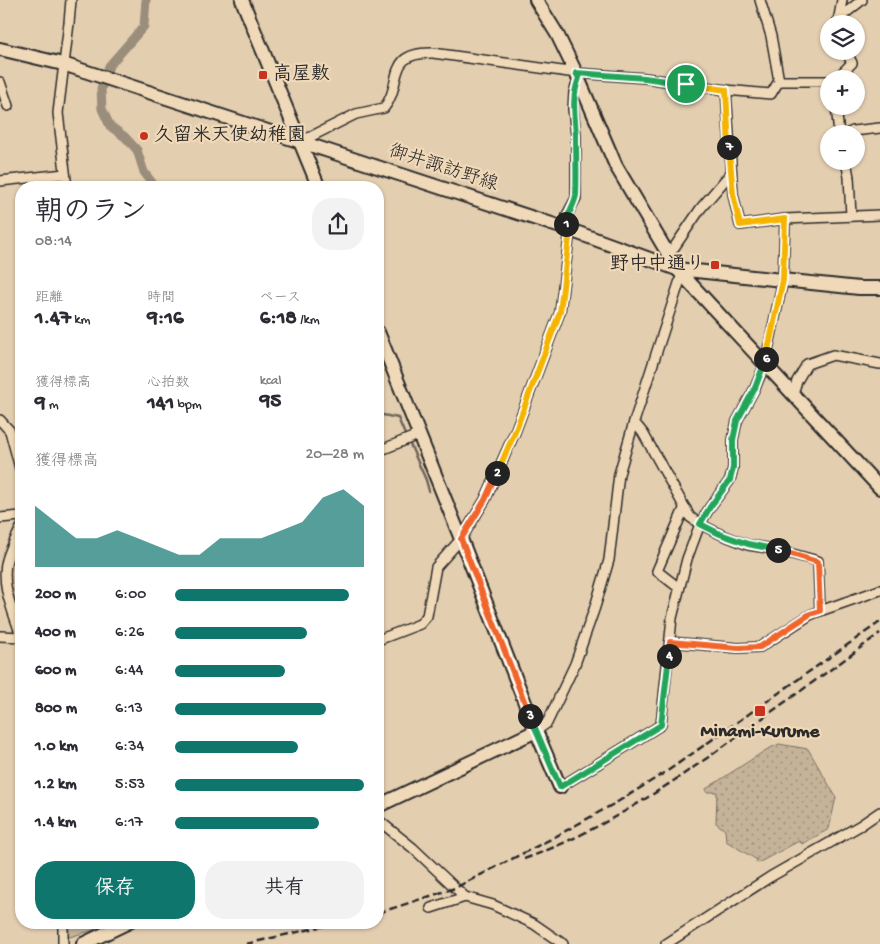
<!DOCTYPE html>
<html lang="ja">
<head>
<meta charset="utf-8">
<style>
	body { margin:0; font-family:"Gochi Hand","Klee One",sans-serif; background:#f2f2f3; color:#2b2b33; height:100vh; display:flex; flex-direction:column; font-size:19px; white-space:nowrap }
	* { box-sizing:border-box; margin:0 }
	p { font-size:16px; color:#7c7c81 }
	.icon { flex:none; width:28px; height:28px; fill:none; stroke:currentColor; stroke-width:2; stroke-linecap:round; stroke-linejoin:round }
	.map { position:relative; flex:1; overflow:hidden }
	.details { position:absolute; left:15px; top:181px; width:369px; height:748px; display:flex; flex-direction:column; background:#fff; border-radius:20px; box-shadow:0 1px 4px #0004 }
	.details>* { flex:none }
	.buttons { position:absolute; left:820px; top:15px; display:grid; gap:10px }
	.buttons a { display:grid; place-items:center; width:45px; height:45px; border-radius:50%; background:#fff; box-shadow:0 1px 4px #0004; font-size:25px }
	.pin { position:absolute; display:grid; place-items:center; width:42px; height:42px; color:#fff; margin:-21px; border:2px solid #fff; border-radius:50%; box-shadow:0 1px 5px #0007 }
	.km { position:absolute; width:25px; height:25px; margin:-12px; border-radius:50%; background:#222; color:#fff; font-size:14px; line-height:25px; text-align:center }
	.round { display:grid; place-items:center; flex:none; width:52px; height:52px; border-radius:20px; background:#f2f2f3 }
	.summary { display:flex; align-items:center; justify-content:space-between; height:85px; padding:0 20px }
	h1 { font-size:28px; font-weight:700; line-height:38px }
	.metrics { display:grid; grid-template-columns:repeat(3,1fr); gap:8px; height:85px; padding:5px 20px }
	.metrics div { display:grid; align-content:center }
	.metrics b { font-size:21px; font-weight:700 }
	.metrics small { font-size:14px; font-weight:400 }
	.metrics p { font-size:14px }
	.chart { height:140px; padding:10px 20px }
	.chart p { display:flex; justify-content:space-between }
	.chart svg { width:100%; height:90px; margin-top:5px; fill:#0f766e; opacity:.7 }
	.action { display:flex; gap:10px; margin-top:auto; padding:10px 20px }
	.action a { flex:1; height:58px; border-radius:20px; background:#0f766e; color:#fff; font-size:20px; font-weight:700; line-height:58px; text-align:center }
	.action a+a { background:#f2f2f3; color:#2b2b33 }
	ul { padding:0 20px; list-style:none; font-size:16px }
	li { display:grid; grid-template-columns:80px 60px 1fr; align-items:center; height:38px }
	li i { height:12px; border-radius:6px; background:#0f766e }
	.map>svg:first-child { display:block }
</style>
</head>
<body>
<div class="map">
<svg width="880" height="944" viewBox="0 0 880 944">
	<defs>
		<pattern id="grass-dots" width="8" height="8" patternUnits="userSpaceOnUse" patternTransform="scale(1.25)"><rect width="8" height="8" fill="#c5b399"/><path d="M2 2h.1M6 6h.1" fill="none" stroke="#a0927d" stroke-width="1.8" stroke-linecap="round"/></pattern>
		<pattern id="park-tufts" width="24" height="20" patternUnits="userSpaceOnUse" patternTransform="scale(1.25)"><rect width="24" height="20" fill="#c5b399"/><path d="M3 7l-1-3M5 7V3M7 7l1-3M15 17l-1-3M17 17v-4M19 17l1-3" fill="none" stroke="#a0927d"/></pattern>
	</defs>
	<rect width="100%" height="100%" fill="#e4ceb0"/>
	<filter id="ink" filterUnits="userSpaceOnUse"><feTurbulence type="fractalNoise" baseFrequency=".02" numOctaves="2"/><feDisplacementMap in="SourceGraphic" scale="10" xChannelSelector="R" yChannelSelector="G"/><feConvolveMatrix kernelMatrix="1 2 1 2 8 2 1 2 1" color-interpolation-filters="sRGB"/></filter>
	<g filter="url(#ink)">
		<!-- grass -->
		<path fill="url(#grass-dots)" stroke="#786f62" d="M779,744L808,749L836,797L829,829L802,844L799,841L758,863L756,862L757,860L726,841L725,830L716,823L717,792H706V789L766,750Z"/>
		<!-- park -->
		<path fill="url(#park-tufts)" stroke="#786f62" d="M64,923H114V924L66,938Z"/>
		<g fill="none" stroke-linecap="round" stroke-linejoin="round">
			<!-- stream -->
			<g stroke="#6e665b" stroke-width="2.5">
				<path d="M378,414L398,418L406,437"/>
				<path d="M409,442L426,480L429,491"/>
			</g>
			<!-- canal -->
			<path stroke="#9a8d7b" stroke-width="9" d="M146,0L144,26L109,66L101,89L102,109L110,126L125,137L137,150L144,172L156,188"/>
			<defs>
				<g id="street">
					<path d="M838,19L862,0"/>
					<path d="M838,22L842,0"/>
					<path d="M836,79L852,63L846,51"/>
					<path d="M779,81H829"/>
					<path d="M0,82L8,106"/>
					<path d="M726,90L733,194L740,225L785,219L880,215"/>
					<path d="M836,106L839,134"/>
					<path d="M846,134L853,131L880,128"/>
					<path d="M300,142L356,114L384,108C404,83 384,52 433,53L576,73L645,78L726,90L771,94L779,81L771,36L760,0"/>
					<path d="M846,161L849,177L851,216"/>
					<path d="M0,181L65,174"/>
					<path d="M67,188L58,113L69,23L71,0"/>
					<path d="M565,228L567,215L576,198V135L573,109L574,92L579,78"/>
					<path d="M669,255L701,208L731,173"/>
					<path d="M793,394L797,381L807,364L833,355L880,364"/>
					<path d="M0,420L10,431L21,472"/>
					<path d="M634,422L643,433L690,517L700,524L720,534L748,545L774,549L818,561L820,611L810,615L760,647L738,648L670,642"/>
					<path d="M378,453L381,450L418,435"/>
					<path d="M0,518L21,516"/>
					<path d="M21,528C16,538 10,549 7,560C0,585 14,613 21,636"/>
					<path d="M679,588L657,571L683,511L686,509"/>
					<path d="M820,611L880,590"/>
					<path d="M0,636L21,637"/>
					<path d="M378,640L420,624L427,616L436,567L461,539L485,500L515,432L560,312L570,230"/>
					<path d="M536,731L547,723L575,664L595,607L609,560L619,474L634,422L682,274"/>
					<path d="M560,787L661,725L672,618L687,559L700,524L710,507L730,480L733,468V440L737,421L755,388L765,364L783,280L785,219"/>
					<path d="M378,820L413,848L465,897L493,905L534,924L563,944"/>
					<path d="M431,908L465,897"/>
					<path d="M63,922V944"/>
					<path d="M666,944L770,877L861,825L880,812"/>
				</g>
				<g id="secondary">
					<path d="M242,0L319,188"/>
					<path d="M536,0L557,34L576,73L616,166L677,269L880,488"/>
					<path d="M0,49L63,64L570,230L677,269L859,288H880"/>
					<path d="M378,332L461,539L536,731L560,787"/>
					<path d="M378,806L536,731"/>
					<path d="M83,944L129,922"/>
				</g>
			</defs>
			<!-- street casing -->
			<use href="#street" stroke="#2b2b2b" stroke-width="12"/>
			<!-- secondary casing -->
			<use href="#secondary" stroke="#2b2b2b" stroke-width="16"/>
			<!-- street -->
			<use href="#street" stroke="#f0d9b8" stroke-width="9"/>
			<!-- secondary -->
			<use href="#secondary" stroke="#f0d9b8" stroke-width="12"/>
			<!-- rail -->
			<g stroke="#2b2b2b" stroke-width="2.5" stroke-dasharray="8 4" stroke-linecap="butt">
				<path d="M524,859C610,828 686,774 760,720C800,691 841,663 880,633"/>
				<path d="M378,913L455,888L553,838L619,801L666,772L880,622"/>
				<path d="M246,944L341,922"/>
			</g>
		</g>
	</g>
	<g fill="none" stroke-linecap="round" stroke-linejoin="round" filter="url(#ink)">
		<defs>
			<path id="split-1" d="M566,224C567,214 575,204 576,195C577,176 576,155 576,136C575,115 571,99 579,78L576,73L645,78L686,84"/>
			<path id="split-2" d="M497,473L515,432L560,312L570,230L565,228L566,224"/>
			<path id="split-3" d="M497,473L485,500L461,539L530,716"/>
			<path id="split-4" d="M530,716L560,787L661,725L669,656"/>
			<path id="split-5" d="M669,656L670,642L738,648L760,647L810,614L820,611L818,562L778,550"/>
			<path id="split-6" d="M766,359L755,388L737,421L733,440V468L730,480L710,507L700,524L720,534L748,544L778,550"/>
			<path id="split-7" d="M729,147L733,194L740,225L785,219L783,280L766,359"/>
			<path id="split-8" d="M686,84L726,90L729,147"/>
		</defs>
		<!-- split-1 casing -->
		<use href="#split-1" stroke="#fff" stroke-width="10"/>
		<!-- split-2 casing -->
		<use href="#split-2" stroke="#fff" stroke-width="10"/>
		<!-- split-3 casing -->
		<use href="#split-3" stroke="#fff" stroke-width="10"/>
		<!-- split-4 casing -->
		<use href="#split-4" stroke="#fff" stroke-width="10"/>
		<!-- split-5 casing -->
		<use href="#split-5" stroke="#fff" stroke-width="10"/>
		<!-- split-6 casing -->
		<use href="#split-6" stroke="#fff" stroke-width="10"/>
		<!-- split-7 casing -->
		<use href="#split-7" stroke="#fff" stroke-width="10"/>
		<!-- split-8 casing -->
		<use href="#split-8" stroke="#fff" stroke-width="10"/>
		<!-- split-1 -->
		<use href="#split-1" stroke="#22a559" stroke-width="6"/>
		<!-- split-2 -->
		<use href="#split-2" stroke="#f5b400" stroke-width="6"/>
		<!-- split-3 -->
		<use href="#split-3" stroke="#f0652b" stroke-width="6"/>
		<!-- split-4 -->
		<use href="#split-4" stroke="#22a559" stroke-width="6"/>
		<!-- split-5 -->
		<use href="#split-5" stroke="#f0652b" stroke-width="6"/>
		<!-- split-6 -->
		<use href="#split-6" stroke="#22a559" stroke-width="6"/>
		<!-- split-7 -->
		<use href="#split-7" stroke="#f5b400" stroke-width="6"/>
		<!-- split-8 -->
		<use href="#split-8" stroke="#f5b400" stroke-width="6"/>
	</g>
	<!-- markers -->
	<g fill="#c8321e" stroke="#f0d9b8" stroke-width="2">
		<rect x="258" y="70" width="10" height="10" rx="2.5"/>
		<circle cx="144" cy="136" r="5"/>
		<rect x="710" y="260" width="10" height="10" rx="2.5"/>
		<rect x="754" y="705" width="12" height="12" rx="2.5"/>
	</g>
	<g text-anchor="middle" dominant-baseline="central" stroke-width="4.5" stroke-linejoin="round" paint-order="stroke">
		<!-- poi labels -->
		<g font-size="19" font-weight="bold" fill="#2b2b2b" stroke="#f0d9b8" text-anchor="start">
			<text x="273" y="75">高屋敷</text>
			<text x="154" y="136">久留米天使幼稚園</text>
			<text x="705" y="265" text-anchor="end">野中中通り</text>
			<text x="760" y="732" text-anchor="middle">Minami-Kurume</text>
		</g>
		<!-- street labels -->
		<g font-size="19" fill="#2b2b2b" stroke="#f0d9b8">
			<text transform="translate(443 169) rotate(18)">御井諏訪野線</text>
		</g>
	</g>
</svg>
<div class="buttons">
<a><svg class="icon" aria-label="layers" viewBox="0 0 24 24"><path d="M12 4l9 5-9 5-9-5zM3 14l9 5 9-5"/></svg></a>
<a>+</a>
<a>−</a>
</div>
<div class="pin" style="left:686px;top:84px;background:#1e9e55"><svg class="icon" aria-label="arrive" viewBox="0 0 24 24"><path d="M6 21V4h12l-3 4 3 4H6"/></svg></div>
<b class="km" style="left:566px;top:224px">1</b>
<b class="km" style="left:497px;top:473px">2</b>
<b class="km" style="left:530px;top:716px">3</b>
<b class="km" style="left:669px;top:656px">4</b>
<b class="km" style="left:778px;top:550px">5</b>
<b class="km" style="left:766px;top:359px">6</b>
<b class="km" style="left:729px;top:147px">7</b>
<section class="details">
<div class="summary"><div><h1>朝のラン</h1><p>08:14</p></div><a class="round"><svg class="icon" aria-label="share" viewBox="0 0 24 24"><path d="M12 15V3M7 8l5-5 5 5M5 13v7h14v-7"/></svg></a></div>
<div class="metrics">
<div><p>距離</p><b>1.47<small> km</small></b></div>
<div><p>時間</p><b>9:16</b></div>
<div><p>ペース</p><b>6:18<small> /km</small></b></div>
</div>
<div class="metrics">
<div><p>獲得標高</p><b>9<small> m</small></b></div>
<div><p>心拍数</p><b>141<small> bpm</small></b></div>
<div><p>kcal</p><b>95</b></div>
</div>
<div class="chart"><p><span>獲得標高</span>20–28 m</p>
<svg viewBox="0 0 160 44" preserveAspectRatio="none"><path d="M0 44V14L10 22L20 30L30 30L40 26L50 30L60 34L70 38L80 38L90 30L100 30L110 30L120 26L130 22L140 10L150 6L160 14V44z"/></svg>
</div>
<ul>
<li><b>200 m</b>6:00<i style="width:92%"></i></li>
<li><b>400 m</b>6:26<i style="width:70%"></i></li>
<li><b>600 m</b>6:44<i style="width:58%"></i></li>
<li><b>800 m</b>6:13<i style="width:80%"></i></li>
<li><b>1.0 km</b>6:34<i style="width:65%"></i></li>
<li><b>1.2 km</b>5:53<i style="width:100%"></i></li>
<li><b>1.4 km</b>6:17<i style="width:76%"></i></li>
</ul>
<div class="action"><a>保存</a><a>共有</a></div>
</section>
</div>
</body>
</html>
